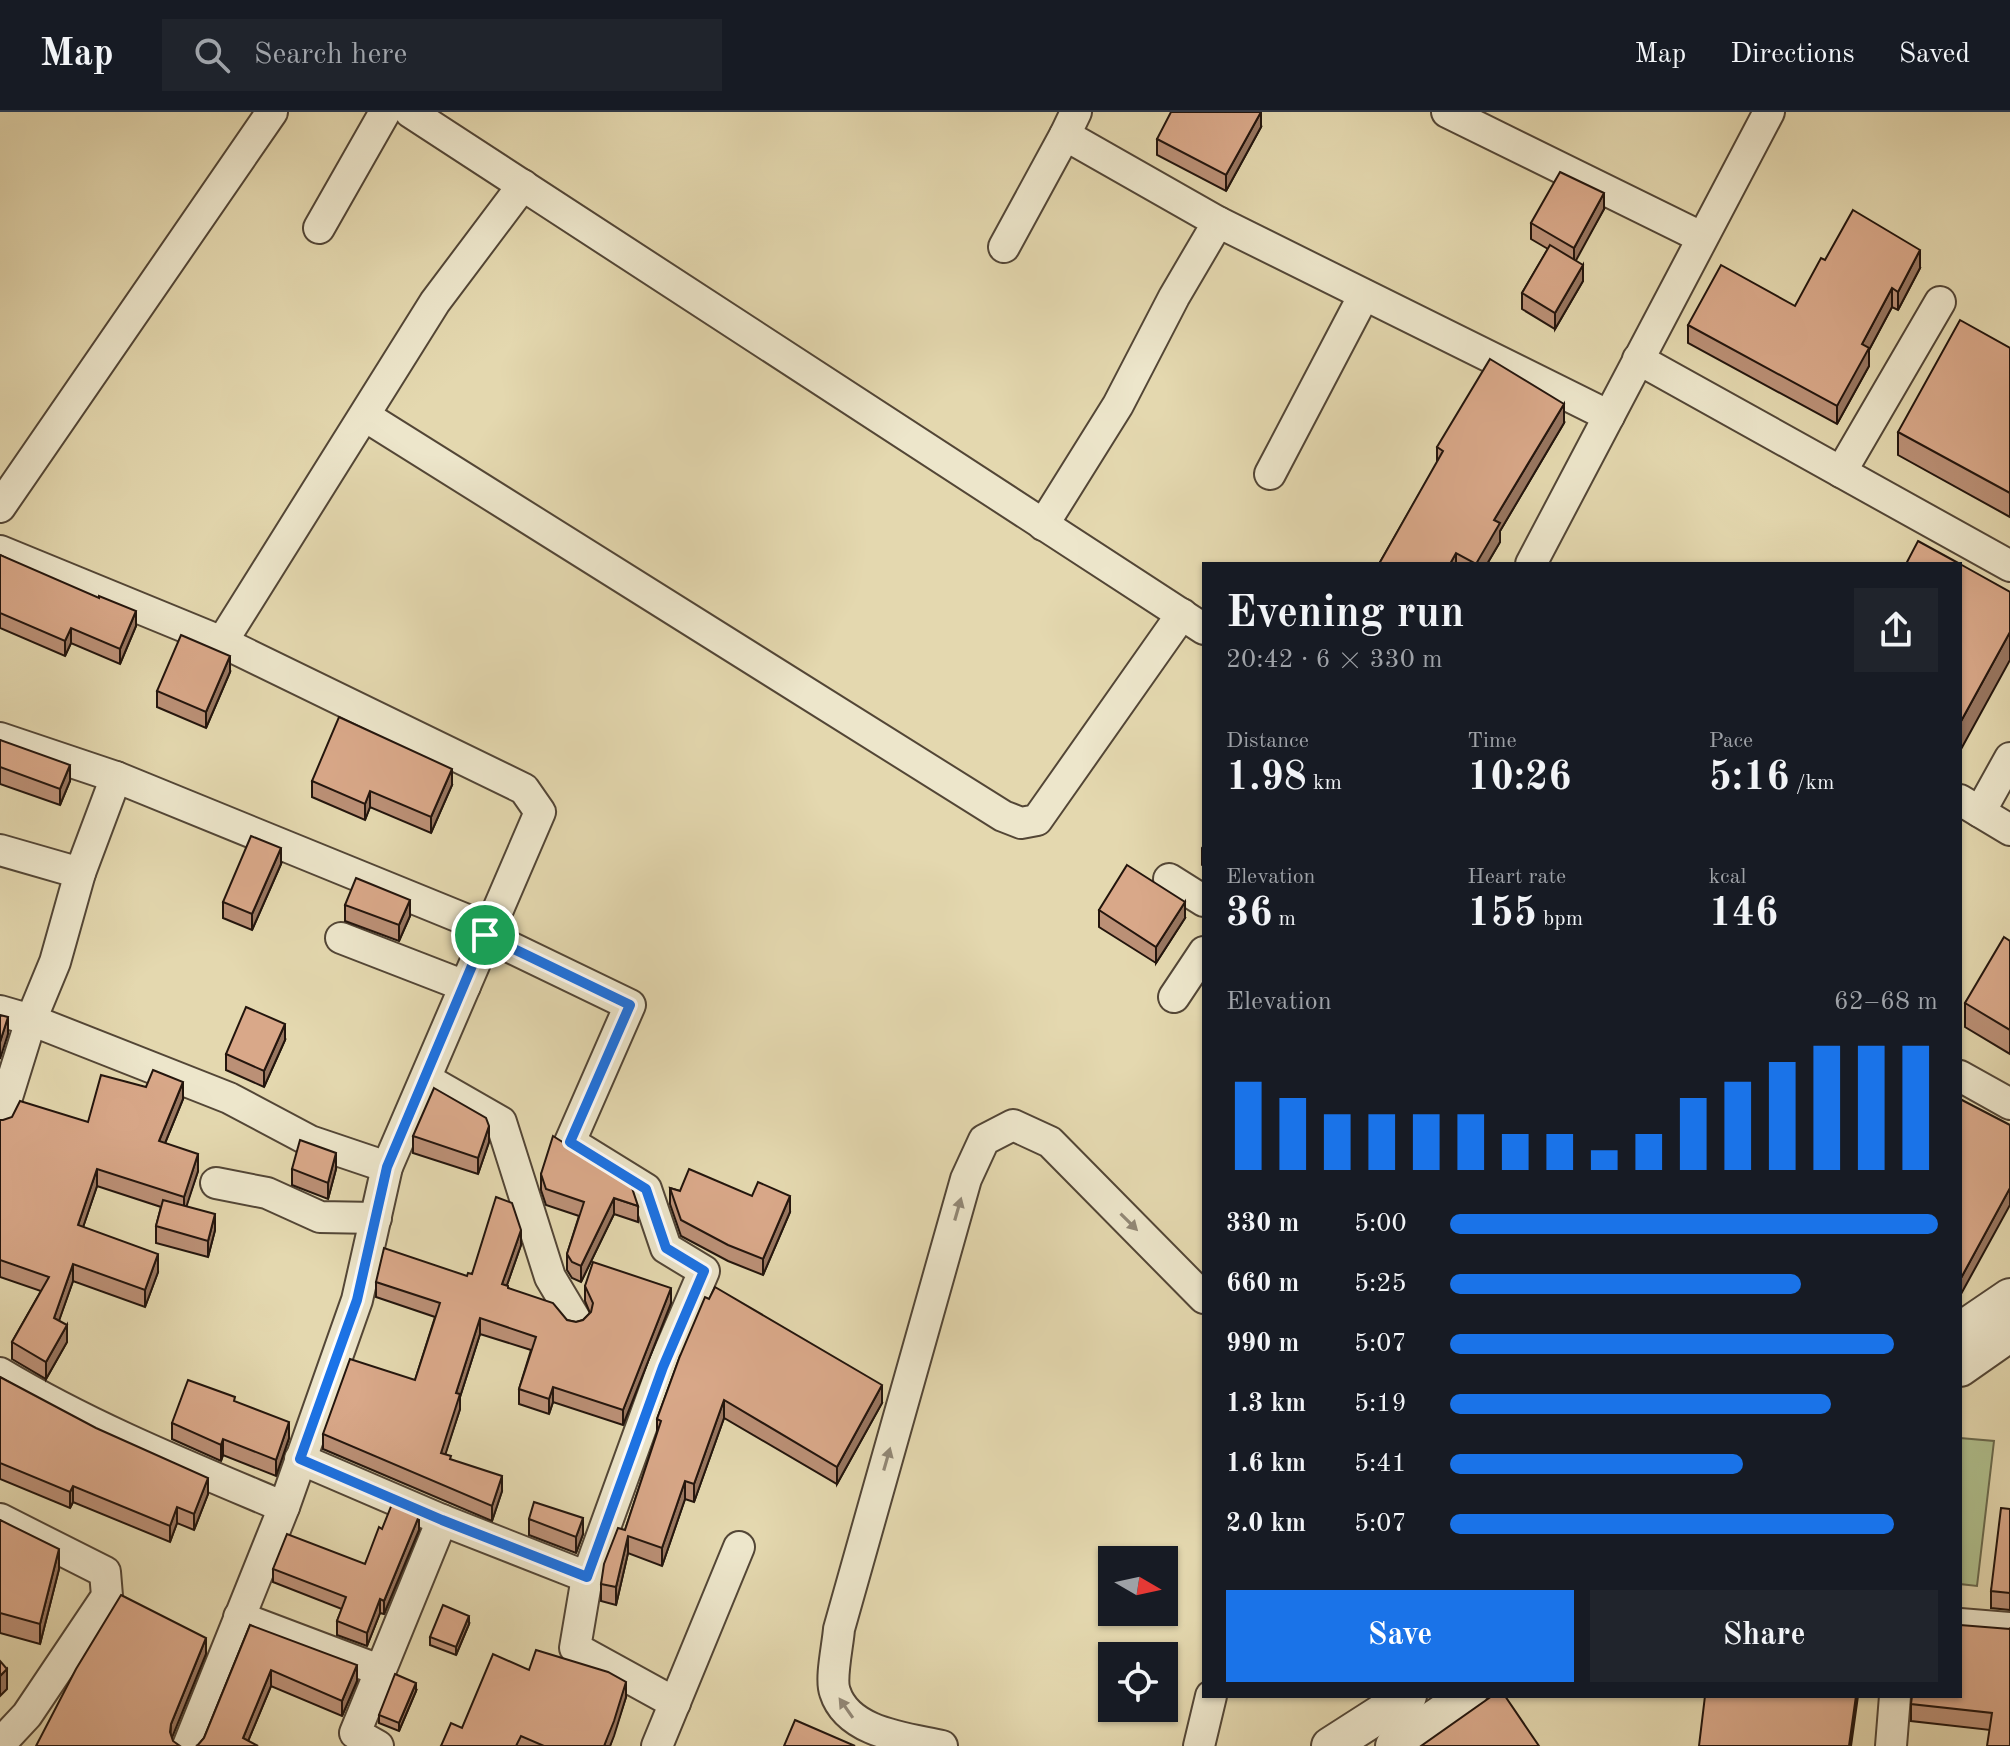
<!DOCTYPE html>
<html lang="en">
<head>
<meta charset="utf-8">
<style>
	body { margin:0; font-family:"Old Standard TT",serif; background:#20242c; color:#f1f3f6; height:100vh; display:flex; flex-direction:column; font-size:30px; white-space:nowrap }
	* { box-sizing:border-box; margin:0 }
	p { font-size:26px; color:#9ea1a6 }
	.icon { flex:none; width:44px; height:44px; fill:none; stroke:currentColor; stroke-width:2; stroke-linecap:round; stroke-linejoin:round }
	.map { position:relative; flex:1; overflow:hidden }
	.sheet { position:absolute; left:1202px; top:450px; width:760px; height:1136px; display:flex; flex-direction:column; background:#171b24; border-radius:0px; box-shadow:0 2px 6px #0004 }
	.sheet>* { flex:none }
	.needle { width:52px; rotate:99deg }
	.buttons { position:absolute; left:1098px; top:1434px; display:grid; gap:16px }
	.buttons a { display:grid; place-items:center; width:80px; height:80px; border-radius:0px; background:#171b24; box-shadow:0 2px 6px #0004; font-size:40px }
	.pin { position:absolute; display:grid; place-items:center; width:68px; height:68px; color:#fff; margin:-34px; border:4px solid #fff; border-radius:50%; box-shadow:0 2px 8px #0007 }
	.round { display:grid; place-items:center; flex:none; width:84px; height:84px; border-radius:0px; background:#20242c }
	.overview { display:flex; align-items:center; justify-content:space-between; height:136px; padding:0 24px }
	h1 { font-size:44px; font-weight:700; line-height:60px }
	.figures { display:grid; grid-template-columns:repeat(3,1fr); gap:12px; height:136px; padding:8px 24px }
	.figures div { display:grid; align-content:center }
	.figures b { font-size:40px; font-weight:700 }
	.figures small { font-size:22px; font-weight:400 }
	.figures p { font-size:22px }
	.chart { height:224px; padding:16px 24px }
	.chart p { display:flex; justify-content:space-between }
	.chart svg { width:100%; height:144px; margin-top:8px; stroke:#1a73e8; stroke-width:6 }
	.primary-button { display:flex; gap:16px; margin-top:auto; padding:16px 24px }
	.primary-button a { flex:1; height:92px; border-radius:0px; background:#1a73e8; color:#fff; font-size:32px; font-weight:700; line-height:92px; text-align:center }
	.primary-button a+a { background:#20242c; color:#f1f3f6 }
	ul { padding:0 24px; list-style:none; font-size:26px }
	li { display:grid; grid-template-columns:128px 96px 1fr; align-items:center; height:60px }
	li i { height:20px; border-radius:10px; background:#1a73e8 }
	header { display:flex; align-items:center; gap:48px; box-sizing:border-box; height:112px; padding:0 40px; background:#171b24; border-bottom:2px solid #363941 }
	header strong { font-size:38px }
	nav { display:flex; gap:44px; margin-inline-start:auto; font-size:28px }
	.search { width:560px; height:72px; background:#20242c; display:flex; align-items:center; gap:20px; box-sizing:border-box; padding:0 28px; border-radius:0px; color:#9ea1a6; font-size:30px }
	.map>svg:first-child { display:block }
</style>
</head>
<body>
<header>
<strong>Map</strong>
<div class="search"><svg class="icon" aria-label="search" viewBox="0 0 24 24"><circle cx="10" cy="10" r="6"/><path d="M15 15l6 6"/></svg>Search here</div>
<nav><a>Map</a><a>Directions</a><a>Saved</a></nav>
</header>
<div class="map">
<svg width="2010" height="1634" viewBox="0 0 2010 1634">
	<rect width="100%" height="100%" fill="#e4d8af"/>
	<filter id="stains"><feTurbulence type="fractalNoise" baseFrequency=".0025" numOctaves="4"/><feColorMatrix values="0 0 0 0 .2 0 0 0 0 .09 0 0 0 0 .02 0 0 0 .5 -.17"/></filter>
	<radialGradient id="worn" r=".72"><stop offset=".6" stop-color="#630" stop-opacity="0"/><stop offset="1" stop-color="#630" stop-opacity=".3"/></radialGradient>
	<!-- green -->
	<path fill="#b0c08e" stroke="#6a6a4e" stroke-width="2" d="M1960,1326L1994,1329L1977,1474L1960,1472Z"/>
	<g fill="none" stroke-linecap="round" stroke-linejoin="round">
		<defs>
			<g id="minor">
				<path d="M410,0L1204,517"/>
				<path d="M1447,0L1701,125"/>
				<path d="M1218,110L1609,304"/>
				<path d="M319,116L385,0"/>
				<path d="M1004,135L1065,23"/>
				<path d="M1638,247L2010,454"/>
				<path d="M365,304L1003,704L1021,711L1037,708L1182,502"/>
				<path d="M1841,360L1940,190"/>
				<path d="M1270,362L1364,183"/>
				<path d="M0,395L272,0"/>
				<path d="M1043,413L1118,293L1174,185L1218,110L1065,23L1076,0"/>
				<path d="M0,439L222,530L524,677L540,700L387,1055L357,1188L284,1395L188,1634"/>
				<path d="M1531,452L1769,0"/>
				<path d="M222,530L435,190L523,73"/>
				<path d="M0,626L116,665L489,817"/>
				<path d="M1960,688L2010,718"/>
				<path d="M1980,700L2010,646"/>
				<path d="M0,738L80,761"/>
				<path d="M1169,767L1204,789"/>
				<path d="M485,823L630,893L570,1030L646,1077L666,1136L704,1159L663,1255L587,1465L575,1536L675,1591"/>
				<path d="M341,826L465,874"/>
				<path d="M1174,885L1204,840"/>
				<path d="M0,899L31,908L229,986L310,1029L387,1055"/>
				<path d="M1960,964L2010,992"/>
				<path d="M426,967L501,1010L550,1165L575,1207"/>
				<path d="M0,1008L31,908L55,850L80,761L116,665"/>
				<path d="M216,1071L267,1081L320,1105L376,1106"/>
				<path d="M0,1261C90,1315 187,1354 284,1395"/>
				<path d="M300,1347L442,1408L587,1465"/>
				<path d="M0,1407L105,1460L107,1484L27,1603L0,1632"/>
				<path d="M239,1505L379,1558"/>
				<path d="M1960,1512L2010,1516"/>
				<path d="M378,1634L355,1621L442,1408"/>
				<path d="M657,1634L739,1435"/>
				<path d="M942,1634C906,1626 848,1621 835,1580C830,1567 838,1532 839,1517L966,1067L984,1028L1013,1013L1050,1030L1204,1186"/>
				<path d="M1199,1634L1211,1584"/>
				<path d="M1891,1634L1895,1584"/>
			</g>
			<g id="tertiary">
				<path d="M1960,1219L2010,1185"/>
				<path d="M1960,1256L2010,1221"/>
				<path d="M1330,1634L1408,1584"/>
				<path d="M1394,1634L1468,1584"/>
			</g>
		</defs>
		<!-- minor casing -->
		<use href="#minor" stroke="#534636" stroke-width="34"/>
		<!-- tertiary casing -->
		<use href="#tertiary" stroke="#534636" stroke-width="40"/>
		<!-- minor -->
		<use href="#minor" stroke="#ede6cb" stroke-width="30"/>
		<!-- tertiary -->
		<use href="#tertiary" stroke="#ede6cb" stroke-width="36"/>
	</g>
	<!-- wall -->
	<g fill="#bb9076" stroke="#23150d" stroke-width="2">
		<path d="M1261,15L1226,79L1157,43V27Z"/>
		<path d="M1604,97L1575,148L1583,169L1555,217L1522,197V181L1548,137L1531,127V111Z"/>
		<path d="M1825,148L1920,156L1898,198L1892,195L1869,238V254L1837,312L1688,231V213L1795,194Z"/>
		<path d="M2010,236V405L1898,343V320Z"/>
		<path d="M1564,311L1500,419V430L1487,452H1379L1437,351V335Z"/>
		<path d="M0,443L136,514L120,552L71,531L65,544L0,516Z"/>
		<path d="M230,560L206,616L157,595V579Z"/>
		<path d="M0,628L70,669L60,693L0,672Z"/>
		<path d="M312,669L452,673L431,721L370,695L365,708L312,685Z"/>
		<path d="M1204,734V754L1202,753V736Z"/>
		<path d="M281,752L252,818L223,806V790Z"/>
		<path d="M345,793L410,804L399,829L345,809Z"/>
		<path d="M1099,798L1185,806L1156,851L1099,815Z"/>
		<path d="M2010,829V942L1965,915V891Z"/>
		<path d="M285,928L264,975L226,958V942Z"/>
		<path d="M183,987L165,1031L198,1059L186,1094L215,1118L208,1145L156,1131V1114L161,1095L97,1074L83,1115L158,1160L145,1195L73,1169L59,1208L67,1230L46,1267L12,1247V1230L41,1179L0,1165V1008L88,1010Z"/>
		<path d="M413,1024L489,1030L478,1062L413,1041Z"/>
		<path d="M292,1057H336L328,1087L292,1073Z"/>
		<path d="M541,1062L638,1094V1110L614,1102L581,1170L572,1166L567,1158V1142L579,1104L546,1093L541,1078Z"/>
		<path d="M670,1076L680,1079L752,1084L790,1100L763,1163L728,1149L681,1124L670,1092Z"/>
		<path d="M521,1133L507,1173L508,1176L567,1208L576,1210L583,1208L590,1201L585,1189V1174L671,1191L623,1313L553,1290L549,1302L519,1292V1277L531,1238L480,1222L460,1285V1297L445,1342L451,1348L502,1379L492,1409L323,1337V1322L415,1268L435,1205L376,1185V1170L467,1164Z"/>
		<path d="M680,1244L882,1291L837,1372L724,1306L694,1390L685,1387L662,1454L628,1441L616,1493L601,1489V1472L625,1418L657,1321V1307Z"/>
		<path d="M0,1265L208,1382L194,1418L177,1411L170,1430L73,1390L70,1396L0,1367Z"/>
		<path d="M235,1290L289,1326L276,1364L223,1343L221,1349L172,1327V1311Z"/>
		<path d="M2010,1397V1498L1991,1496V1479Z"/>
		<path d="M529,1407L583,1422L576,1441L529,1423Z"/>
		<path d="M0,1408L59,1457L40,1532L0,1521Z"/>
		<path d="M382,1417L419,1418L384,1502L380,1501L367,1534L337,1523V1509L342,1497L273,1470V1457L365,1452Z"/>
		<path d="M469,1512L456,1543L430,1533V1525Z"/>
		<path d="M250,1513L357,1569L342,1604L271,1574L248,1629L198,1633L204,1626Z"/>
		<path d="M2009,1517L1990,1618L1911,1609V1592Z"/>
		<path d="M529,1558L626,1585L610,1634H441Z"/>
		<path d="M416,1579L399,1619L379,1611V1603Z"/>
	</g>
	<!-- shaded-wall -->
	<g fill="#987660" stroke="#23150d" stroke-width="2">
		<path d="M1261,0V15L1226,79V63Z"/>
		<path d="M1604,81V97L1574,152V136Z"/>
		<path d="M1920,138V156L1898,198V180Z"/>
		<path d="M1583,153V169L1555,217V201Z"/>
		<path d="M1892,176V195L1869,238V254L1837,312V294L1862,232Z"/>
		<path d="M1564,292V311L1500,419V430L1487,452H1476L1494,408Z"/>
		<path d="M1456,441V452H1450Z"/>
		<path d="M136,499V514L120,552V537Z"/>
		<path d="M71,516V531L65,544V529Z"/>
		<path d="M2010,520V548L1960,639V611Z"/>
		<path d="M230,544V560L206,616V600Z"/>
		<path d="M70,653V669L60,693V677Z"/>
		<path d="M452,657V673L431,721V705Z"/>
		<path d="M370,679V695L365,708V692Z"/>
		<path d="M281,736V752L252,818V802Z"/>
		<path d="M410,788V804L399,829V813Z"/>
		<path d="M1185,790V806L1156,851V835Z"/>
		<path d="M8,905V922L0,947V930Z"/>
		<path d="M285,912V928L264,975V959Z"/>
		<path d="M183,970V987L159,1046V1029Z"/>
		<path d="M489,1014V1030L478,1062V1046Z"/>
		<path d="M336,1041V1057L328,1087V1071Z"/>
		<path d="M198,1042V1059L184,1102V1085Z"/>
		<path d="M97,1057V1074L78,1130V1113Z"/>
		<path d="M2010,1076V1093L1961,1182V1166Z"/>
		<path d="M790,1084V1100L763,1163V1147Z"/>
		<path d="M614,1086V1102L581,1170V1154Z"/>
		<path d="M215,1102V1118L208,1145V1129Z"/>
		<path d="M521,1118V1133L502,1187V1172Z"/>
		<path d="M158,1142V1160L145,1195V1178Z"/>
		<path d="M73,1152V1169L54,1223V1206Z"/>
		<path d="M671,1176V1191L623,1313V1298Z"/>
		<path d="M480,1206V1222L460,1285V1297L441,1356V1341L456,1281Z"/>
		<path d="M67,1213V1230L46,1267V1250Z"/>
		<path d="M882,1273V1291L837,1372V1355Z"/>
		<path d="M553,1275V1290L549,1302V1287Z"/>
		<path d="M724,1288V1306L694,1390V1372Z"/>
		<path d="M289,1310V1326L276,1364V1348Z"/>
		<path d="M223,1327V1343L221,1349V1333Z"/>
		<path d="M502,1364V1379L492,1409V1394Z"/>
		<path d="M208,1366V1382L194,1418V1402Z"/>
		<path d="M685,1369V1387L662,1454V1436Z"/>
		<path d="M73,1374V1390L70,1396V1380Z"/>
		<path d="M177,1395V1411L170,1430V1414Z"/>
		<path d="M419,1404V1418L384,1502V1489Z"/>
		<path d="M583,1406V1422L576,1441V1425Z"/>
		<path d="M628,1424V1441L616,1493V1475Z"/>
		<path d="M59,1437V1457L40,1532V1512Z"/>
		<path d="M380,1487V1501L367,1534V1521Z"/>
		<path d="M469,1504V1512L456,1543V1535Z"/>
		<path d="M206,1526V1542L171,1628L170,1634L171,1612Z"/>
		<path d="M357,1553V1569L342,1604V1589Z"/>
		<path d="M7,1557V1577L0,1584V1564Z"/>
		<path d="M271,1558V1574L246,1634L243,1626Z"/>
		<path d="M626,1570V1585L614,1624L610,1634H604Z"/>
		<path d="M416,1571V1579L399,1619V1611Z"/>
		<path d="M1856,1584H1858L1851,1634H1849Z"/>
	</g>
	<!-- building -->
	<g fill="#d9a889" stroke="#23150d" stroke-width="2">
		<path d="M1171,0H1261L1226,63L1157,27Z"/>
		<path d="M1560,60L1604,81L1574,136L1531,111Z"/>
		<path d="M1853,98L1920,138L1898,180L1892,176L1862,232L1869,236L1837,294L1688,213L1721,153L1795,194L1821,146L1825,148Z"/>
		<path d="M1550,133L1583,153L1555,201L1522,181Z"/>
		<path d="M1960,208L2010,236V381L1898,320Z"/>
		<path d="M1490,247L1564,292L1494,408L1500,411L1476,452L1456,441L1450,452H1379L1443,339L1437,335Z"/>
		<path d="M1918,429L1960,452H1906Z"/>
		<path d="M0,443L99,486V484L136,499L120,537L71,516L65,529L0,501Z"/>
		<path d="M1960,452L2010,480V520L1960,611Z"/>
		<path d="M181,523L230,544L206,600L157,579Z"/>
		<path d="M339,605L452,657L431,705L370,679L365,692L312,669Z"/>
		<path d="M0,628L70,653L60,677L0,655Z"/>
		<path d="M251,724L281,736L252,802L223,790Z"/>
		<path d="M1127,753L1185,790L1156,835L1099,798Z"/>
		<path d="M356,766L410,788L399,813L345,793Z"/>
		<path d="M2004,825L2010,829V918L1965,891Z"/>
		<path d="M246,895L285,912L264,959L226,942Z"/>
		<path d="M0,903L8,905L0,930Z"/>
		<path d="M153,958L183,970L159,1029L198,1042L184,1085L97,1057L78,1113L158,1142L145,1178L73,1152L54,1206L67,1213L46,1250L12,1230L49,1165L0,1148V1008H3L12,1005L20,989L88,1010L101,963L146,975Z"/>
		<path d="M434,976L486,1006L489,1014L478,1046L413,1024Z"/>
		<path d="M1960,987L2010,1013V1076L1961,1166Z"/>
		<path d="M553,1024L631,1073L638,1094L614,1086L581,1154L572,1150L567,1142L584,1090L546,1077L541,1062Z"/>
		<path d="M300,1028L336,1041L328,1071L292,1057Z"/>
		<path d="M689,1057L752,1084L758,1070L790,1084L763,1147L728,1133L681,1108L670,1076L680,1079Z"/>
		<path d="M496,1085L512,1091L521,1118L502,1172L508,1174V1176L553,1191L567,1208L576,1210L583,1208L591,1200L593,1191L585,1174L593,1150L671,1176L623,1298L553,1275L549,1287L519,1277L536,1225L480,1206L456,1281L460,1282L441,1341L451,1344L450,1347L502,1364L492,1394L323,1322L350,1247L415,1268L440,1191L376,1170L384,1136L467,1164L468,1161L472,1162Z"/>
		<path d="M163,1088L215,1102L208,1129L156,1114Z"/>
		<path d="M715,1175L882,1273L837,1355L724,1288L694,1372L685,1369L662,1436L628,1424L616,1475L601,1472L604,1452L618,1416L625,1418L661,1309L657,1307L680,1244L705,1185L709,1187Z"/>
		<path d="M0,1265L96,1316L208,1366L194,1402L177,1395L170,1414L73,1374L70,1380L0,1351Z"/>
		<path d="M188,1268L235,1285L234,1289L289,1310L276,1348L223,1327L221,1333L172,1311Z"/>
		<path d="M534,1390L583,1406L576,1425L529,1407Z"/>
		<path d="M392,1392L419,1404L384,1489L380,1487L367,1521L337,1509L346,1485L273,1457L287,1422L365,1452L379,1415L382,1417Z"/>
		<path d="M2001,1396L2010,1397V1481L1991,1479Z"/>
		<path d="M0,1408L59,1437L40,1512L0,1501Z"/>
		<path d="M121,1483L206,1526L171,1612L170,1620L173,1629L180,1634H36L76,1557Z"/>
		<path d="M443,1493L469,1504L456,1535L430,1525Z"/>
		<path d="M250,1513L357,1553L342,1589L271,1558L243,1626L258,1634H196L198,1633L204,1626Z"/>
		<path d="M1960,1513L2010,1517V1634H1987L1992,1601L1911,1592L1912,1584H1960Z"/>
		<path d="M536,1538L608,1560L626,1570L614,1609L604,1634H544L521,1624L516,1634H441L451,1611L462,1616L493,1542L529,1558Z"/>
		<path d="M0,1549L7,1557L0,1564Z"/>
		<path d="M395,1562L416,1571L399,1611L379,1603Z"/>
		<path d="M1492,1584H1505L1539,1634H1421Z"/>
		<path d="M1705,1584H1856L1849,1634H1699Z"/>
		<path d="M795,1608L855,1634H784Z"/>
	</g>
	<!-- one-way arrows -->
	<defs><path id="oneway-solid" d="M-6-.8H1V-3.2L6.5 0L1 3.2V.8H-6Z" transform="scale(2)"/></defs>
	<g fill="#928876">
		<use href="#oneway-solid" transform="translate(958 1097) rotate(-74)"/>
		<use href="#oneway-solid" transform="translate(1129 1110) rotate(45)"/>
		<use href="#oneway-solid" transform="translate(887 1347) rotate(-74)"/>
		<use href="#oneway-solid" transform="translate(846 1596) rotate(-125)"/>
	</g>
	<g fill="none" stroke-linecap="round" stroke-linejoin="round">
		<defs>
			<path id="route" d="M485,823L630,893L570,1030L646,1077L666,1136L704,1159L663,1255L587,1465L442,1408L300,1347L357,1188L387,1055Z"/>
		</defs>
		<!-- route casing -->
		<use href="#route" stroke="#fff" stroke-width="16"/>
		<!-- route -->
		<use href="#route" stroke="#1a73e8" stroke-width="10"/>
	</g>
	<rect width="100%" height="100%" filter="url(#stains)"/>
	<rect width="100%" height="100%" fill="url(#worn)"/>
</svg>
<div class="buttons">
<a><svg class="needle" viewBox="-14 -14 28 28"><path d="M0-13l5 13h-10z" fill="#e53935"/><path d="M0 13l5-13h-10z" fill="#9ea1a6"/></svg></a>
<a><svg class="icon" aria-label="locate" viewBox="0 0 24 24"><circle cx="12" cy="12" r="6"/><path d="M12 2v4M12 18v4M2 12h4M18 12h4"/></svg></a>
</div>
<div class="pin" style="left:485px;top:823px;background:#1e9e55"><svg class="icon" aria-label="arrive" viewBox="0 0 24 24"><path d="M6 21V4h12l-3 4 3 4H6"/></svg></div>
<section class="sheet">
<div class="overview"><div><h1>Evening run</h1><p>20:42 · 6 × 330 m</p></div><a class="round"><svg class="icon" aria-label="share" viewBox="0 0 24 24"><path d="M12 15V3M7 8l5-5 5 5M5 13v7h14v-7"/></svg></a></div>
<div class="figures">
<div><p>Distance</p><b>1.98<small> km</small></b></div>
<div><p>Time</p><b>10:26</b></div>
<div><p>Pace</p><b>5:16<small> /km</small></b></div>
</div>
<div class="figures">
<div><p>Elevation</p><b>36<small> m</small></b></div>
<div><p>Heart rate</p><b>155<small> bpm</small></b></div>
<div><p>kcal</p><b>146</b></div>
</div>
<div class="chart"><p><span>Elevation</span>62–68 m</p>
<svg viewBox="0 0 160 44" preserveAspectRatio="none"><path d="M5 44V17M15 44V22M25 44V27M35 44V27M45 44V27M55 44V27M65 44V33M75 44V33M85 44V38M95 44V33M105 44V22M115 44V17M125 44V11M135 44V6M145 44V6M155 44V6"/></svg>
</div>
<ul>
<li><b>330 m</b>5:00<i style="width:100%"></i></li>
<li><b>660 m</b>5:25<i style="width:72%"></i></li>
<li><b>990 m</b>5:07<i style="width:91%"></i></li>
<li><b>1.3 km</b>5:19<i style="width:78%"></i></li>
<li><b>1.6 km</b>5:41<i style="width:60%"></i></li>
<li><b>2.0 km</b>5:07<i style="width:91%"></i></li>
</ul>
<div class="primary-button"><a>Save</a><a>Share</a></div>
</section>
</div>
</body>
</html>
